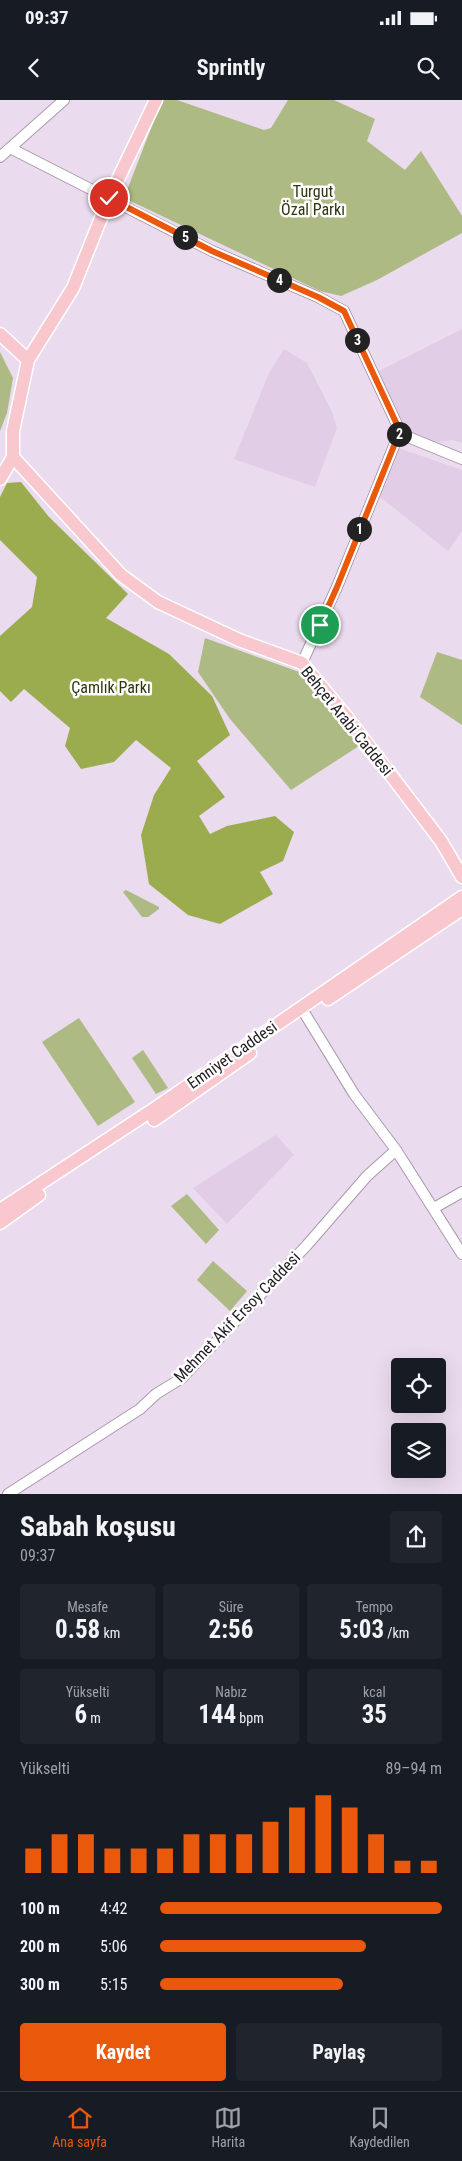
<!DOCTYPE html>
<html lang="tr">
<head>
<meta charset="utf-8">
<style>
	body { margin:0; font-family:"Roboto Condensed",sans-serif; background:#20242c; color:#f1f3f6; height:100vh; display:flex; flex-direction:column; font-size:19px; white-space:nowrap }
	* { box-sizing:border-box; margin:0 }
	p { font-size:16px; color:#9ea1a6 }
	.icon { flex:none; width:28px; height:28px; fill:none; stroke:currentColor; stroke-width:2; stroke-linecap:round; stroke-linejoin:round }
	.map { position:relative; height:1394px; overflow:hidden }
	.drawer { display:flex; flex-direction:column; background:#171b24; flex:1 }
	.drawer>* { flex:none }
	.controls { position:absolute; left:391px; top:1258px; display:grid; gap:10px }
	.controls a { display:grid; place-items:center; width:55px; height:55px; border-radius:5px; background:#171b24; box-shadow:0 5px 20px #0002; font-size:25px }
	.pin { position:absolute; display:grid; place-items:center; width:42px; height:42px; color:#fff; margin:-21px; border:2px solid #fff; border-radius:50%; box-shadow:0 1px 5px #0007 }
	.km { position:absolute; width:25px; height:25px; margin:-12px; border-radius:50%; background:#222; color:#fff; font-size:14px; line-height:25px; text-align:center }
	.round { display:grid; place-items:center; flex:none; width:52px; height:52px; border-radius:5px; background:#20242c }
	.headline { display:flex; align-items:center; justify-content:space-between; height:85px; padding:0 20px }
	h1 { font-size:28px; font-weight:700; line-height:38px }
	.stats { display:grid; grid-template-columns:repeat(3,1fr); gap:8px; height:85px; padding:5px 20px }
	.stats div { display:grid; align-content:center; border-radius:5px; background:#20242c; text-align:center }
	.stats b { font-size:25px; font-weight:700 }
	.stats small { font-size:14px; font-weight:400 }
	.stats p { font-size:14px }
	.chart { height:140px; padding:10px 20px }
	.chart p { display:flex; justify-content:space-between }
	.chart svg { width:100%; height:90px; margin-top:5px; stroke:#ea580c; stroke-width:6 }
	.cta { display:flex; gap:10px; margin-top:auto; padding:10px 20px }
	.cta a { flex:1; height:58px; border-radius:5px; background:#ea580c; color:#fff; font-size:20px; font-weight:700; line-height:58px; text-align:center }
	.cta a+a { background:#20242c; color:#f1f3f6 }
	ul { padding:0 20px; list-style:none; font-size:16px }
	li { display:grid; grid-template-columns:80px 60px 1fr; align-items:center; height:38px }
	li i { height:12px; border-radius:6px; background:#ea580c }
	.status { display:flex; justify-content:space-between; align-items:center; height:35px; padding:0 25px; background:#171b24; direction:ltr }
	.status svg { height:14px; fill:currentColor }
	header { display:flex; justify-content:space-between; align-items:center; height:65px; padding:0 20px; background:#171b24; font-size:22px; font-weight:700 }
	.tab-bar { display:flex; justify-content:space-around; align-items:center; height:70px; border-top:1px solid #363941; background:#171b24; font-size:14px; color:#9ea1a6 }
	.tab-bar a { display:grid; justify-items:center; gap:2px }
	.tab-bar .active { color:#ea580c }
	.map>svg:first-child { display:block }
</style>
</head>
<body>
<div class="status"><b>09:37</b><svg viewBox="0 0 49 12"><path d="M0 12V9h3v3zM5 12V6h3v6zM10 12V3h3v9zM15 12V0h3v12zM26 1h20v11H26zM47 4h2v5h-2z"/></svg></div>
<header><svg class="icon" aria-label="back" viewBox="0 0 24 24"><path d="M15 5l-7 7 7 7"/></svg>Sprintly<svg class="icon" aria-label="search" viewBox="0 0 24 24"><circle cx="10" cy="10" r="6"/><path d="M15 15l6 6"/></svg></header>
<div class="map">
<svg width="462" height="1394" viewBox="0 0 462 1394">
	<rect width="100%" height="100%" fill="#ebdbee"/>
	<!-- built -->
	<g fill="#e2cde6">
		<path d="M462,229V343L452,340L436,342L409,334L377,272Z"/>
		<path d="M284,249L307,263L332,312L337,328L315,387L234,359L269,273Z"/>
		<path d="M398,348L462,370V431L448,451L379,396Z"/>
		<path d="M276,1035L294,1055L227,1124L193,1088Z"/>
	</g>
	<!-- green -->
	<g fill="#aeba83">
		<path d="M162,0H177L264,30L271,28L288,0H334L375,19L367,41L405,70L421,51L462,116V133L377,180L341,196L320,191L124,98Z"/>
		<path d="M0,252L13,278L7,313L0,331Z"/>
		<path d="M205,538L302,573L359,646L291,690L230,619L198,572Z"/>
		<path d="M437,552L462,560V625L420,597Z"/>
		<path d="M126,790L159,807V809L148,817H142L123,792Z"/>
		<path d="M79,918L135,1002L98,1026L42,942Z"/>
		<path d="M143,950L168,988L156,994L132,958Z"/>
		<path d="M187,1094L219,1130L206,1144L171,1106Z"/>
		<path d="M213,1161L247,1191L230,1211L197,1180Z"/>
	</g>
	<!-- forest -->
	<path fill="#9bac4e" d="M21,382L49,417L128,494L106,518L169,554L212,596L230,635L197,661L225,697L199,716L210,734L227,726L275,716L294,732L283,761L260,772L273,794L220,824L188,815L149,784L141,735L154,695L171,668L136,640L114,662L81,669L65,646L70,628L24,589L11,602L0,591V536L32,507L37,477L0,440V397L7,383Z"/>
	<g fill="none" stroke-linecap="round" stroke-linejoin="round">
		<defs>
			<g id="minor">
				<path d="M10,48L212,151L318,197L344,211L400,331L337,487L302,563"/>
				<path d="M0,57L64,0"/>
				<path d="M400,331L408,337L462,359"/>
				<path d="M305,914L354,994L396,1050L462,1154"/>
				<path d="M434,1108L462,1092"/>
				<path d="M8,1394L140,1309L156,1294L182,1278L307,1145L367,1076L396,1050"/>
			</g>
			<g id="major">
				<path d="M0,234L28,260"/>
				<path d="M13,357L121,475L158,502L239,540L302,563L346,616L441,741L462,777"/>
				<path d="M0,379L13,357V331L28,260L73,188L109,98L156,0"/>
				<path d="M328,899L462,809"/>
				<path d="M154,1020L250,953"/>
				<path d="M0,1110L157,1007L462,797"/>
				<path d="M0,1123L39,1095"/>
			</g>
		</defs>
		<!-- minor casing -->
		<use href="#minor" stroke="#a99aab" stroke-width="12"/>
		<!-- major casing -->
		<use href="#major" stroke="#fff" stroke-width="15"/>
		<!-- minor -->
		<use href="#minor" stroke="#fff" stroke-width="10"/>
		<!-- major -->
		<use href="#major" stroke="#f9c8ce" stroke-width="12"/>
	</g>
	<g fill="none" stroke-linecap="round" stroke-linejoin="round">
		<defs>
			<path id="route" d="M109,98L212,151L318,197L344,211L400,331L337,487L320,525"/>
		</defs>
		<!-- route casing -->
		<use href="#route" stroke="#fff" stroke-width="10"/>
		<!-- route -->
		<use href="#route" stroke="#ea580c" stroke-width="6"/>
	</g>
	<g text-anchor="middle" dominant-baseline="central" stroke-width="5" stroke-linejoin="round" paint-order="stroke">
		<!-- park labels -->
		<g font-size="16" fill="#2f350d" stroke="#fff">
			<text x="313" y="91">Turgut<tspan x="313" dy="18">Özal Parkı</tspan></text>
			<text x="111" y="587">Çamlık Parkı</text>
		</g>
		<!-- street labels -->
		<g font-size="16" fill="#211c22" stroke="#fff">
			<text transform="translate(347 621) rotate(51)">Behçet Arabi Caddesi</text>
			<text transform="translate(232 955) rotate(-35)">Emniyet Caddesi</text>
			<text transform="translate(237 1217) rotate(-46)">Mehmet Akif Ersoy Caddesi</text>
		</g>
	</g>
</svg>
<div class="controls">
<a><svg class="icon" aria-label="locate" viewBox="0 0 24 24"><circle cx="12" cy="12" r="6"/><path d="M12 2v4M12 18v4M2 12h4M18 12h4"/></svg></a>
<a><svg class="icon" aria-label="layers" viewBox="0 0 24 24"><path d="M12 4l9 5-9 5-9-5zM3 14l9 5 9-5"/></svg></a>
</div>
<div class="pin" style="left:320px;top:525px;background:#1e9e55"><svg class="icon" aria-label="arrive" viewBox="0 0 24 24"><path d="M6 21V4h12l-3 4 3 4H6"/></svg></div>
<div class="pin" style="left:109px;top:98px;background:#d93025"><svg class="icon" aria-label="check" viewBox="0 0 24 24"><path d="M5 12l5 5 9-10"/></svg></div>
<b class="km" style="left:359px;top:429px">1</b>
<b class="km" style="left:399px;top:334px">2</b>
<b class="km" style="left:357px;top:240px">3</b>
<b class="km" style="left:279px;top:180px">4</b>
<b class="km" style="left:185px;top:137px">5</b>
</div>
<section class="drawer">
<div class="headline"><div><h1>Sabah koşusu</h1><p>09:37</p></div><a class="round"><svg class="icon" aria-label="share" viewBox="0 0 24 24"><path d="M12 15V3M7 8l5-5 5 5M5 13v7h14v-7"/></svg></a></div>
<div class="stats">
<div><p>Mesafe</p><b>0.58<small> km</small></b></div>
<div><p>Süre</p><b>2:56</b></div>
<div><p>Tempo</p><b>5:03<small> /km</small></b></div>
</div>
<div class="stats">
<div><p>Yükselti</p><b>6<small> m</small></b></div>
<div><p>Nabız</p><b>144<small> bpm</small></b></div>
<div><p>kcal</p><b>35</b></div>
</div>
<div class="chart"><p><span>Yükselti</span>89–94 m</p>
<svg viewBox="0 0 160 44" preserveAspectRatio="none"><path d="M5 44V32M15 44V25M25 44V25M35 44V32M45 44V32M55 44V32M65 44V25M75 44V25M85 44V25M95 44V19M105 44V12M115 44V6M125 44V12M135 44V25M145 44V38M155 44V38"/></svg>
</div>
<ul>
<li><b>100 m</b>4:42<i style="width:100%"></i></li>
<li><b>200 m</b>5:06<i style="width:73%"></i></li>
<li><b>300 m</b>5:15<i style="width:65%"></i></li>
</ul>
<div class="cta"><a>Kaydet</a><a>Paylaş</a></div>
</section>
<nav class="tab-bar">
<a class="active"><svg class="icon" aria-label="home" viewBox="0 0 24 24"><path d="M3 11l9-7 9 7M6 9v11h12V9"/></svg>Ana sayfa</a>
<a><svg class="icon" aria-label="map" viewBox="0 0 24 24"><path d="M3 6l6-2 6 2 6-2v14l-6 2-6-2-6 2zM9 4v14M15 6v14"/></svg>Harita</a>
<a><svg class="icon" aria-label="saved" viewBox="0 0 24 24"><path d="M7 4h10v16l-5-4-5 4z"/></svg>Kaydedilen</a>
</nav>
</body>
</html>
